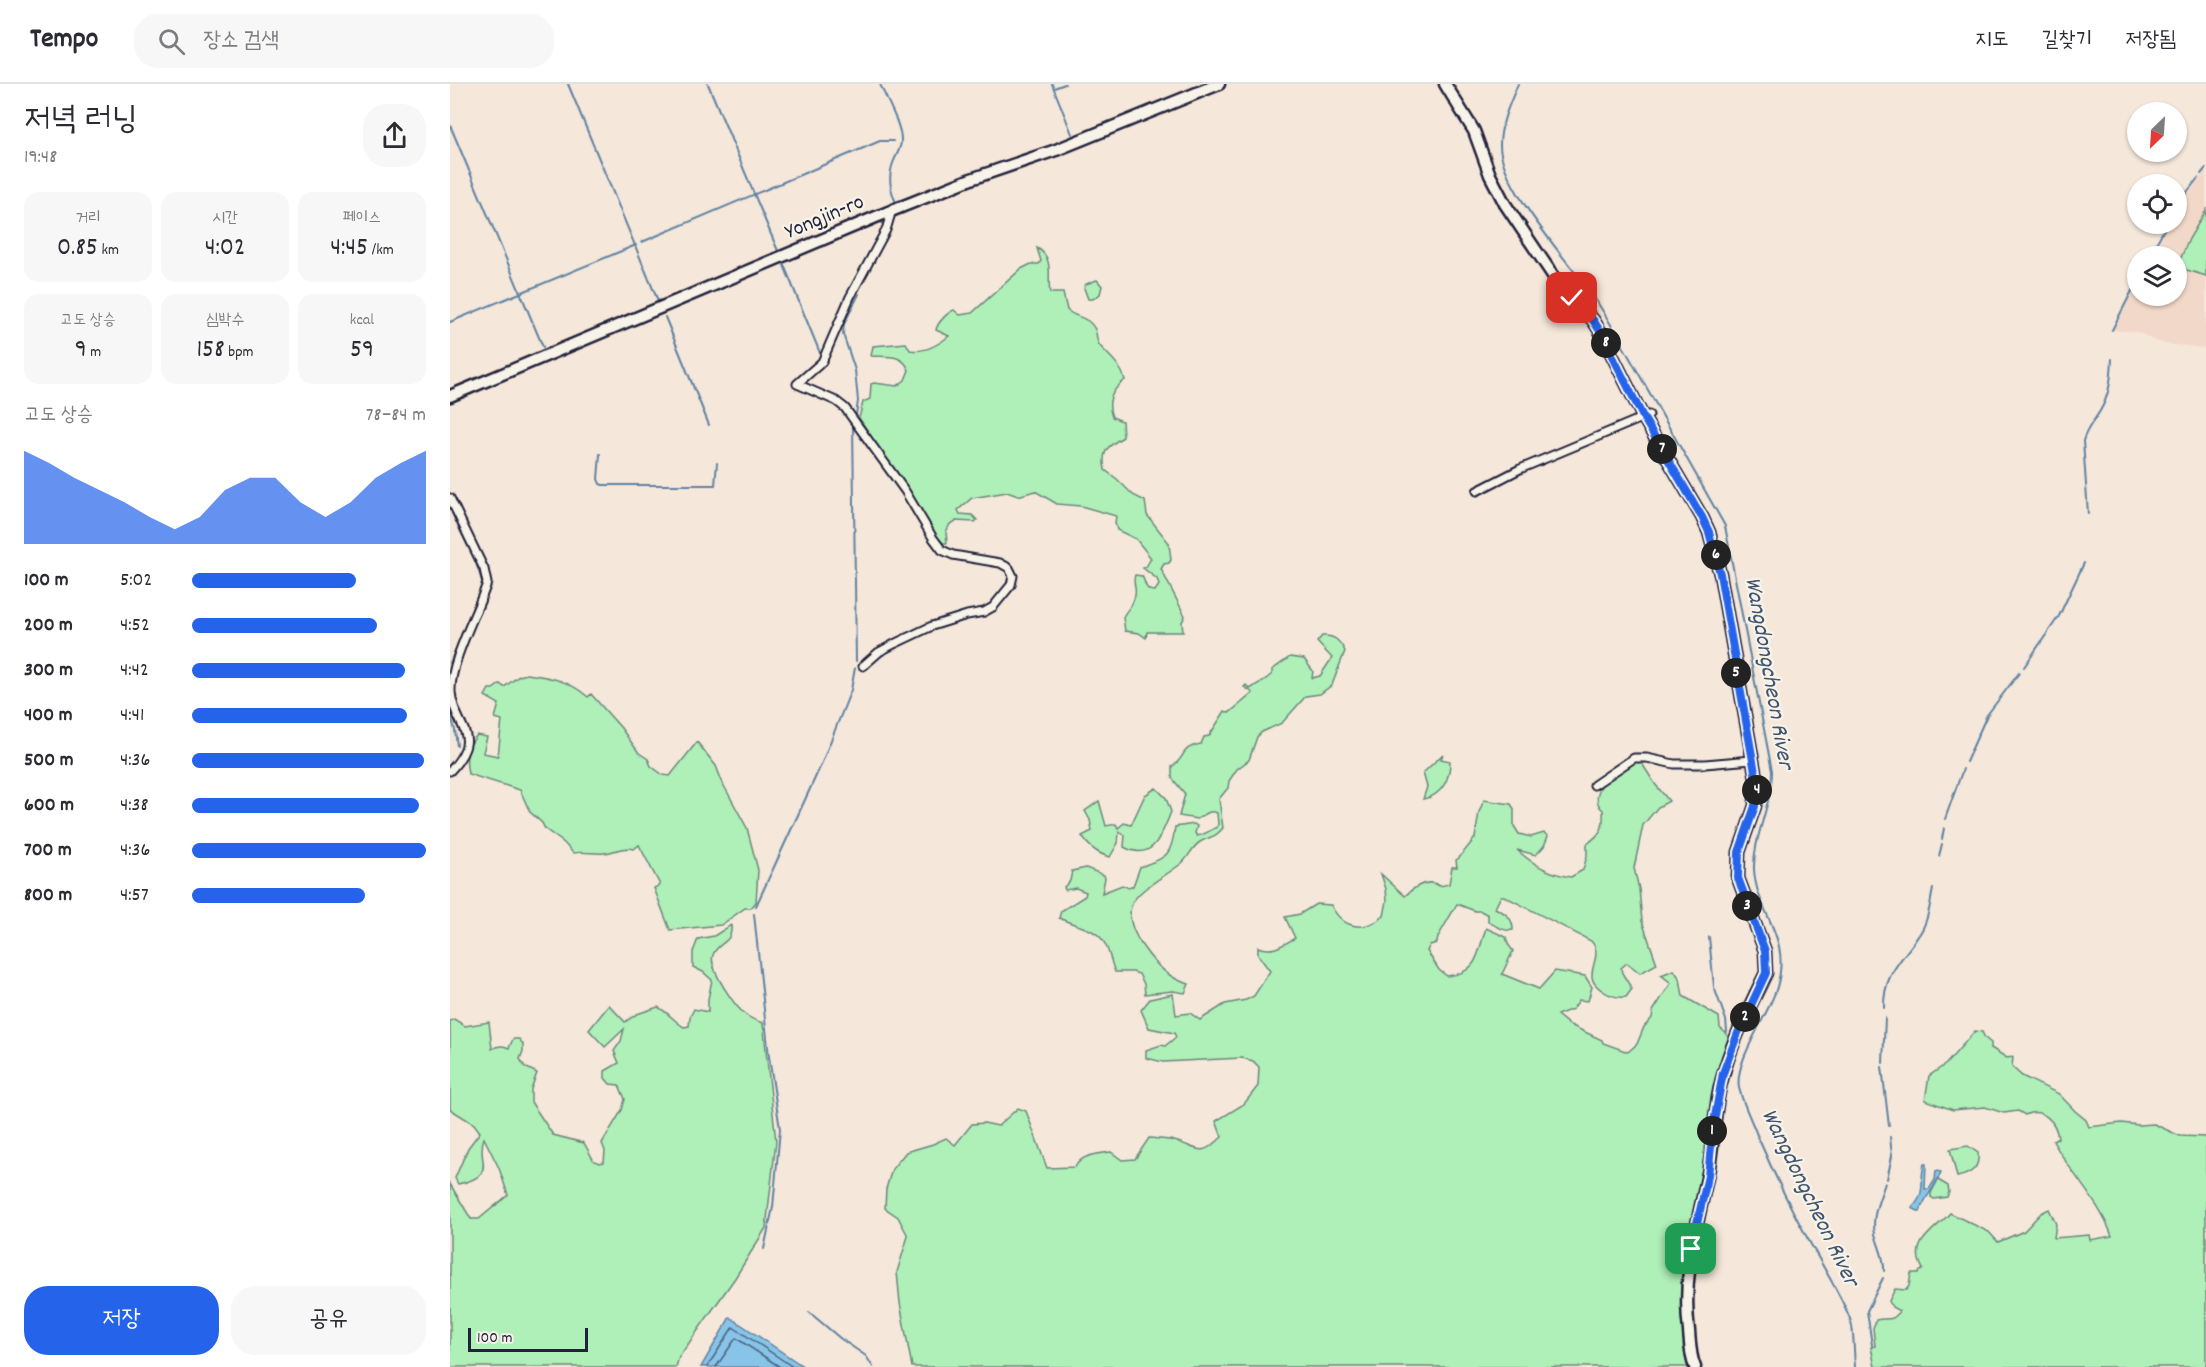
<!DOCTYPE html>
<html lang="ko">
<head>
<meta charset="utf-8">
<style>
	body { margin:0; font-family:Dekko,"Poor Story",sans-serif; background:#f7f7f7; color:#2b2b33; height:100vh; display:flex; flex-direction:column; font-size:22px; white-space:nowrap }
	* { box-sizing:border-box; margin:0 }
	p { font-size:20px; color:#7c7c81 }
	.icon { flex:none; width:33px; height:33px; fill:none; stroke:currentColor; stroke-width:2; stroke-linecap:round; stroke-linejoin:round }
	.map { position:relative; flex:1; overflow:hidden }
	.side { display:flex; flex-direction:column; background:#fff; width:450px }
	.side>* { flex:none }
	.needle { width:39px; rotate:205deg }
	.controls { position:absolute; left:1677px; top:18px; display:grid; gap:12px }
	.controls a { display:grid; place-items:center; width:60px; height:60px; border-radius:50%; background:#fff; box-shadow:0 2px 4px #0004; font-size:30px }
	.scale { position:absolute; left:18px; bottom:15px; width:120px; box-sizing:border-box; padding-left:6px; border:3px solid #22223b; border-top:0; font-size:16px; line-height:21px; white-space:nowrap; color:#22223b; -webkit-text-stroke:4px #f7f3e8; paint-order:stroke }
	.pin { position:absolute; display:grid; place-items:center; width:51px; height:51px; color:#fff; margin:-26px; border-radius:12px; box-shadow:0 3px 9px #0006 }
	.km { position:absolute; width:30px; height:30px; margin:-15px; border-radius:50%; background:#222; color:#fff; font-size:16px; line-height:30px; text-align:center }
	.round { display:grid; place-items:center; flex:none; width:63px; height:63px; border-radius:24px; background:#f7f7f7 }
	.head { display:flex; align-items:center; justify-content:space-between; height:102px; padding:0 24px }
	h1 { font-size:33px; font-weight:600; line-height:45px }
	.stats { display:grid; grid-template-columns:repeat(3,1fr); gap:9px; height:102px; padding:6px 24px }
	.stats div { display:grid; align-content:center; border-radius:15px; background:#f7f7f7; text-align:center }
	.stats b { font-size:26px; font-weight:600 }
	.stats small { font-size:16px; font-weight:400 }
	.stats p { font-size:16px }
	.chart { height:168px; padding:12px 24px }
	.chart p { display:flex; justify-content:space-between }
	.chart svg { width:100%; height:108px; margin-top:6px; fill:#2563eb; opacity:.7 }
	.cta { display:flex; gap:12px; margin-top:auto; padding:12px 24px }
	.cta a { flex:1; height:69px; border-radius:24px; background:#2563eb; color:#fff; font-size:24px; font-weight:600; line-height:69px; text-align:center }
	.cta a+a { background:#f7f7f7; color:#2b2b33 }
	ul { padding:0 24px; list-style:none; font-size:20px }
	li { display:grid; grid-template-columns:96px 72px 1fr; align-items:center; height:45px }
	li i { height:15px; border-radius:8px; background:#2563eb }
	header { display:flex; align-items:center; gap:36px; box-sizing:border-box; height:84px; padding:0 30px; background:#fff; border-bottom:2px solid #e1e1e2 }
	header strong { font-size:28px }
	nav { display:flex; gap:33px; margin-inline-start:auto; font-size:21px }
	.search { width:420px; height:54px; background:#f7f7f7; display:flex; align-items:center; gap:15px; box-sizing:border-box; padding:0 21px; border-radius:24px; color:#7c7c81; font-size:22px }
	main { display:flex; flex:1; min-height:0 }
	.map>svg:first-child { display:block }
</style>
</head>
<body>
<header>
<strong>Tempo</strong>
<div class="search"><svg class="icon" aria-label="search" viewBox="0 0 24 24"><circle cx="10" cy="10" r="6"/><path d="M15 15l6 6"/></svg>장소 검색</div>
<nav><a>지도</a><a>길찾기</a><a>저장됨</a></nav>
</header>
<main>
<section class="side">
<div class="head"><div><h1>저녁 러닝</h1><p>19:48</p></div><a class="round"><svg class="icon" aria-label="share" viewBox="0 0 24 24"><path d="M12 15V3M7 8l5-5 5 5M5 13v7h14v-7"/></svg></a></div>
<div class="stats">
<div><p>거리</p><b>0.85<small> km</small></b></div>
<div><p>시간</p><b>4:02</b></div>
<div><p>페이스</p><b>4:45<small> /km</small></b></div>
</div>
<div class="stats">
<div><p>고도 상승</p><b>9<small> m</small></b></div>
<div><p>심박수</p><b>158<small> bpm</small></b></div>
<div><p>kcal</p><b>59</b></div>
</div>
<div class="chart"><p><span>고도 상승</span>78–84 m</p>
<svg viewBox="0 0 160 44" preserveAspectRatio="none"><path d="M0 44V6L10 11L20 17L30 22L40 27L50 33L60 38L70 33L80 22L90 17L100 17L110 27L120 33L130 27L140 17L150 11L160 6V44z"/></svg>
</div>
<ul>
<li><b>100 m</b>5:02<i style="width:70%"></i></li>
<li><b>200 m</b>4:52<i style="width:79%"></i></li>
<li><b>300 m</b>4:42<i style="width:91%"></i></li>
<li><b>400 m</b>4:41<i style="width:92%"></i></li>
<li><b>500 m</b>4:36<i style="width:99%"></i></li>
<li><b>600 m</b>4:38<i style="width:97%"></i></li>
<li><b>700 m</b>4:36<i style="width:100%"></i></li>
<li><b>800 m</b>4:57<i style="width:74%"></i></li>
</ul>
<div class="cta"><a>저장</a><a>공유</a></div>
</section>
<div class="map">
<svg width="1756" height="1283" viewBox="0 0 1756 1283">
	<rect width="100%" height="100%" fill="#f5e7da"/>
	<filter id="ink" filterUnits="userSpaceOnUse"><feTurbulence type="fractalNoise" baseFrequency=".0167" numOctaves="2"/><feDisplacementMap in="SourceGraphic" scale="12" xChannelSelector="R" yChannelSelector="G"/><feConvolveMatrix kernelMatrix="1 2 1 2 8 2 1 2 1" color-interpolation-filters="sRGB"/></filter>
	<g filter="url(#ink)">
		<!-- built -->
		<path fill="#f2d8c9" d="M1756,86V264L1716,260L1703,256L1688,248L1663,246L1687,197L1688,212H1726V172H1701L1718,140H1726L1727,125L1730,118Z"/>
		<!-- green -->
		<g fill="#afefb8" stroke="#68887a" stroke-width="1.5">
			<path d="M1756,126V192L1727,183L1739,155Z"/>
			<path d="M587,164C605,174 597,193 600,209H613L617,226C623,232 631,232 638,237C650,246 644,254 650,262C660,273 671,281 675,296C662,306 656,317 662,333L672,337L673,353C658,362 651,366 655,386L667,395L683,411L695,417L697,431L719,459L721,476L719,479L714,480L711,485L735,532L732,538L733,548H697L696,554L689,549L675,547L673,533C677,524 683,523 685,511C687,504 682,499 685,491L692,492C696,498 694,507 705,507L709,501L707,495L693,484L696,483L701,474L686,455L667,446L665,439L666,432L631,422L607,420L585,407L568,412L557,408L522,414L508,426L510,430L522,431L527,436L525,438L506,437L500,440L496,448L497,459H493L488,454L409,334L413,318L420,315L421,300L424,299L447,302L455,296L459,286C452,269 437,273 421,272L423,262L456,259L460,266C475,269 488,261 499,252L486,246C487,239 498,228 504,226L510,231L522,229L571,185L581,180H589L591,177Z"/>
			<path d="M647,196L652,202L650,210L643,215H638L634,204L636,200Z"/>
			<path d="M872,552C884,551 889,556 895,567L882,601L870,610L856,612L832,639L812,648L807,653L799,676L787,685L779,697L778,704L769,715L773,744C765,754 760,752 750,758C742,763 739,773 732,779C698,806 659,813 693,863C704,879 719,895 739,900L735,909L723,907L695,910L694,900L689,890L683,888H665C661,879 660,869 655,860C647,843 624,842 609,834L611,827L635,812L636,808L626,804L615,806L614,803L620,797L622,787L636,784L654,791L655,794L652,809L672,801L679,804L683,802L690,783C716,773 721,774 725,743L744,740L747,742L745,749L747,752C755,751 760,746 767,743L768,740L767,729C758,725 754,732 747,735L729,732L735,710L722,694V682C737,674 728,664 751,660L754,653L759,652L775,627L779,629L803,609L794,603L796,601L800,605L816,595L822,590V586L840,573L854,575L863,587L862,594L870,592L882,574L867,558Z"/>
			<path d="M77,590C101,593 120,597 138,613L141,610L171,644L189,669L198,675L201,682L213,691L220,692L247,658L266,682L273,700L297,744L308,786L306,818L301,824H295L271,841L220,846L204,804L210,801L189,761L184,765C173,762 165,768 154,769C144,770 133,767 123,769L114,759L95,745L92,739L80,728L70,706L18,690C15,675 16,664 27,651L37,653L33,669L48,672L52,636L45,634L49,620L35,612L39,605H43L50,600L54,603L69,592Z"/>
			<path d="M993,670L991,675L1000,677C1000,695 992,712 973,715L977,703L973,689Z"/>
			<path d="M1186,677L1191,678L1205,700L1219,717L1208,723L1193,741L1184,784L1189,805L1192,837L1207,880L1190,889L1177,879L1171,884L1172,889L1182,905L1176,913C1168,914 1160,912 1153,907C1127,891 1157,874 1141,857L1054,812H1051L1045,824C1055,829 1063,833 1063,846C1055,848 1045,842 1038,837V831L1031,827H1025L1007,820L988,853L987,859L980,861L977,867L989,886L997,892C1029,889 1027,870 1036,844L1056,853L1058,860L1063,867L1052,890L1089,905L1105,887L1135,892L1142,903L1138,917L1129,916L1123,925L1107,931L1118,940L1152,956L1153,959L1178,968L1187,960L1194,943L1202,934L1203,927L1221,899L1211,891L1224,886L1230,895L1233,912L1269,933L1270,944L1277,950L1279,959L1259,1041L1256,1077L1236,1164L1232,1219L1239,1283H462L450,1219L447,1188L458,1152L448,1133L435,1124L436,1105L442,1085L456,1068L483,1060L496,1054L505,1061L522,1040L534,1039L548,1042L568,1024L576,1027L597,1084L625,1083C632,1070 647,1070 661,1068L672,1076L685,1075L699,1054C707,1055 715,1055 724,1057C748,1062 748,1076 772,1053L766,1037L794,1020L808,1002L809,983L803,977L792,974L713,978L696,974V966L711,961L715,962L726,953L724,949L699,944L691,926L700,915L723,910L726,931L740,929L750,936L775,920L796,916L804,912L820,887L808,871V863C822,869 833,861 845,854L835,833L850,830L866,820L881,821C892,844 913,849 934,832L937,817L936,805L931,790L955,812C965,802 977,794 990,802L999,800L1002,783H1007L1006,776L1009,774L1025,754L1029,728L1034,716L1061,720L1064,725V742L1069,750L1081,753L1094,749L1098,752L1094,762L1086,771L1067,766C1083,780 1099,790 1121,793L1133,786L1137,772V760C1152,749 1154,744 1153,726C1144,719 1147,708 1153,699Z"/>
			<path d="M706,704L716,714L721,728C712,749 704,779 674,763L675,751L669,748L668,759L660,773C648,770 638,762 632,752L642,747L640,736L635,727L649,717L656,742L666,740L668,744L674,739L681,741L695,711Z"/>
			<path d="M281,841C283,860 268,857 263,871C258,884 285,923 296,931C301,935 307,937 313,939L326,1057L316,1144L285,1194L229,1273L226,1283H0V1100L21,1135H29L58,1111L49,1084L34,1054C25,1076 50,1091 8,1100L5,1094L18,1064L30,1048L24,1040L0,1025V937L4,935L15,942L39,938L42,965C48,961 53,961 59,964L63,955H69L73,960V967L70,975L75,983L87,989L81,1005V1018L103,1051L134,1059L144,1077L149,1079L154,1078L155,1067L152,1059L172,1026L175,1015L169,1001L160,1000L155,994V987L169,979L164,967L171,957L174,945L155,963L139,946L159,921L175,938L187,930L208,923C219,929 225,938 234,943L239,942L240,933L244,925L258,928V915L262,896L253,888L243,883V868L248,855L264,852Z"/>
			<path d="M1525,947L1532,948L1535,954L1541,959V964L1557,974L1563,973L1562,983L1572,992L1609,1010L1625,1027L1636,1036L1639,1043L1671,1039L1689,1041L1704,1040L1730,1052L1756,1053V1283H1425L1421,1263L1425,1262L1423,1244L1426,1236C1436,1233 1443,1239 1449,1227L1442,1223L1439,1217L1445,1205L1456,1206L1459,1202L1461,1189H1468L1473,1185C1457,1158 1486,1146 1500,1129L1539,1148L1548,1158L1574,1147L1591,1129L1599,1125L1606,1140L1604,1154L1639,1151L1640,1156L1662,1152C1649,1117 1621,1090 1603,1057L1608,1054C1606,1037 1592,1023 1575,1031L1568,1027L1554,1029L1535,1023L1503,1026L1475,1016L1479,992L1496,980Z"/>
			<path d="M1518,1062L1528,1069C1530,1084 1521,1090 1507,1093L1500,1065Z"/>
			<path d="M1488,1096L1498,1102L1499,1108L1497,1113L1484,1115L1481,1113V1109Z"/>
		</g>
		<!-- water -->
		<g fill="#87c4e7" stroke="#5f83a2" stroke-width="1.5">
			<path d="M1474,1080H1476L1475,1105H1479L1485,1096L1486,1087L1491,1088C1486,1103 1473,1115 1470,1128L1462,1124C1477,1109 1469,1098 1474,1080Z"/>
			<path d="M280,1233L354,1283H251Z"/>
		</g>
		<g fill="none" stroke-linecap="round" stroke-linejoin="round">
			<!-- shore -->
			<g stroke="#4a6380" stroke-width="1.5">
				<path d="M257,1283L283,1243L343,1283"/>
				<path d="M266,1283L286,1254L330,1283"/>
			</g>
			<!-- stream -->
			<g stroke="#5f83a2" stroke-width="2">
				<path d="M118,0L208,217"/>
				<path d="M258,0L328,167"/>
				<path d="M430,0C436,15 452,42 451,57C451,65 446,71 443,79C438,93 440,105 446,119"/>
				<path d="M602,0L622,50"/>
				<path d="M1068,0C1060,19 1050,40 1050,61C1050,103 1120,179 1145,215C1152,225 1158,236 1164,246L1275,442L1322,687C1322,721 1303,753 1304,785C1306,830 1342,850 1327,903C1319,931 1284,976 1289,1004C1293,1020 1301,1035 1307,1051C1325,1093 1345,1133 1368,1173C1376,1188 1400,1227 1402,1242C1404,1255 1404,1270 1405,1283"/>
				<path d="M604,4L615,0"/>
				<path d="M0,41L93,263"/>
				<path d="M1751,90L1756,84"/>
				<path d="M1726,122L1748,94"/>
				<path d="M192,158L430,57H443"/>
				<path d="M1699,172L1717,140"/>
				<path d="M334,181L370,269"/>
				<path d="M215,233L259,341"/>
				<path d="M0,238L186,161"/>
				<path d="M1662,246L1688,195"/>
				<path d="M406,331L408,317L405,286L393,250L394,240L409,210"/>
				<path d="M403,340L406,577"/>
				<path d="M150,370L148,395L150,400L153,401H265L267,379"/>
				<path d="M2,429L19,464"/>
				<path d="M1638,430L1633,357C1636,345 1644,337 1650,327C1660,310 1661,294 1662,275"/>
				<path d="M0,579L31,504L32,497L23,470"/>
				<path d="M1574,583L1609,532L1634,479"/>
				<path d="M0,629L5,646L7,662"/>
				<path d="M1516,678L1537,631L1569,589"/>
				<path d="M1495,735L1513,685"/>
				<path d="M1492,755L1494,744"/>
				<path d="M1489,772L1492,760"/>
				<path d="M306,822L371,681L401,606L405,584"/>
				<path d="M304,830L319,973L330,1045L323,1123L314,1165"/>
				<path d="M1259,853L1264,903L1276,936L1277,948"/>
				<path d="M1434,924C1433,887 1455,875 1472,846C1479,834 1480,819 1483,805"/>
				<path d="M1433,979L1435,934"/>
				<path d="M1432,983L1439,1042"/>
				<path d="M1437,1095L1442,1072L1440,1053"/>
				<path d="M1434,1187C1435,1174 1428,1162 1425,1150C1421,1132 1430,1115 1435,1099"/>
				<path d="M359,1228L391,1255L416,1272L423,1283"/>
				<path d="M1422,1261L1417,1227L1433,1194"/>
			</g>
			<defs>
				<g id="street">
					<path d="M1027,407L1070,385L1199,331"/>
					<path d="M0,414L34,485L37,499C27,530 0,577 1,608C4,645 35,649 0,687"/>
					<path d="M413,582L429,568L444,560L482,542L517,531L534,528L543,523L561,501L563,492L559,484L550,479L503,471L492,466L483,454L455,407L395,324L386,317L347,300L372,278L400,213L436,146L442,126"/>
					<path d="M1144,701L1184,674H1197L1224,680H1255L1302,676"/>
				</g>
				<g id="secondary">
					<path d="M995,0L1024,47L1040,91L1055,120L1108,199L1143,236L1150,247L1193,333L1252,433L1259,448L1270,490L1306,694L1305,722L1289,768L1288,794L1315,867L1316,889C1299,924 1280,961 1271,999C1263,1031 1264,1063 1257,1094C1246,1146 1232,1194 1239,1247C1240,1259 1240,1272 1245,1283"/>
					<path d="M0,312L426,133L521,95L606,66L769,0"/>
				</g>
			</defs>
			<!-- street casing -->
			<use href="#street" stroke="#22223b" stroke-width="11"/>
			<!-- secondary casing -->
			<use href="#secondary" stroke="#22223b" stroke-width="15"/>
			<!-- street -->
			<use href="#street" stroke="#f7f3e8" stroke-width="7"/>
			<!-- secondary -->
			<use href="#secondary" stroke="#f7f3e8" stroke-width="10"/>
		</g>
	</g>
	<g fill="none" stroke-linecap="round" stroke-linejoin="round" filter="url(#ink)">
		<defs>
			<path id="route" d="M1122,214L1143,236L1150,247L1193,333L1252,433L1259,448L1270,490L1306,694L1305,722L1289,768L1288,794L1315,867L1316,889L1288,949L1273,989L1263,1043L1258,1092L1241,1165"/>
		</defs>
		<!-- route casing -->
		<use href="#route" stroke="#fff" stroke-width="12"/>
		<!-- route -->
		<use href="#route" stroke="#2563eb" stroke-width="8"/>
	</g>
	<g text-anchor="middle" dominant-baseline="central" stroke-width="4.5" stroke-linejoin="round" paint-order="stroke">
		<!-- street labels -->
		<g font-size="22" fill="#22223b" stroke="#f7f3e8">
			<text transform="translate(375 134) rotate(-23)">Yongjin-ro</text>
		</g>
		<!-- water labels -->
		<g font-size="24" font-style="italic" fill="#40536f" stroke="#f7f3e8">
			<text transform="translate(1318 589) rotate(80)">Wangdongcheon River</text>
			<text transform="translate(1359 1114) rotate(64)">Wangdongcheon River</text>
		</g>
	</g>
</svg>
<div class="controls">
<a><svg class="needle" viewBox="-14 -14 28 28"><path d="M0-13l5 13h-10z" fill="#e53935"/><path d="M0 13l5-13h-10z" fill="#7c7c81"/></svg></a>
<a><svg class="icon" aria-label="locate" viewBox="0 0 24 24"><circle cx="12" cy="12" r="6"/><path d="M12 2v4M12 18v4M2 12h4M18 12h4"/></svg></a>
<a><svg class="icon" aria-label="layers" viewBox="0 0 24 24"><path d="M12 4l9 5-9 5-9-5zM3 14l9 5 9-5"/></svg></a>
</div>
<div class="scale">100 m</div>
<div class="pin" style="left:1241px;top:1165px;background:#1e9e55"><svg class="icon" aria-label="arrive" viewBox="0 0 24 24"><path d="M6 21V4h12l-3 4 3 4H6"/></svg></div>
<div class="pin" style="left:1122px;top:214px;background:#d93025"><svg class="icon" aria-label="check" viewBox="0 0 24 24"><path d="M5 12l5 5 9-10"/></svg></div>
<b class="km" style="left:1262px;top:1047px">1</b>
<b class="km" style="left:1295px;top:933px">2</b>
<b class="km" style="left:1297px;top:822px">3</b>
<b class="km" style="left:1307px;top:706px">4</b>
<b class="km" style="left:1286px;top:589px">5</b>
<b class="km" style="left:1266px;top:471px">6</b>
<b class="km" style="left:1212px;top:365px">7</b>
<b class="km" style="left:1156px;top:259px">8</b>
</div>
</main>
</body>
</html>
